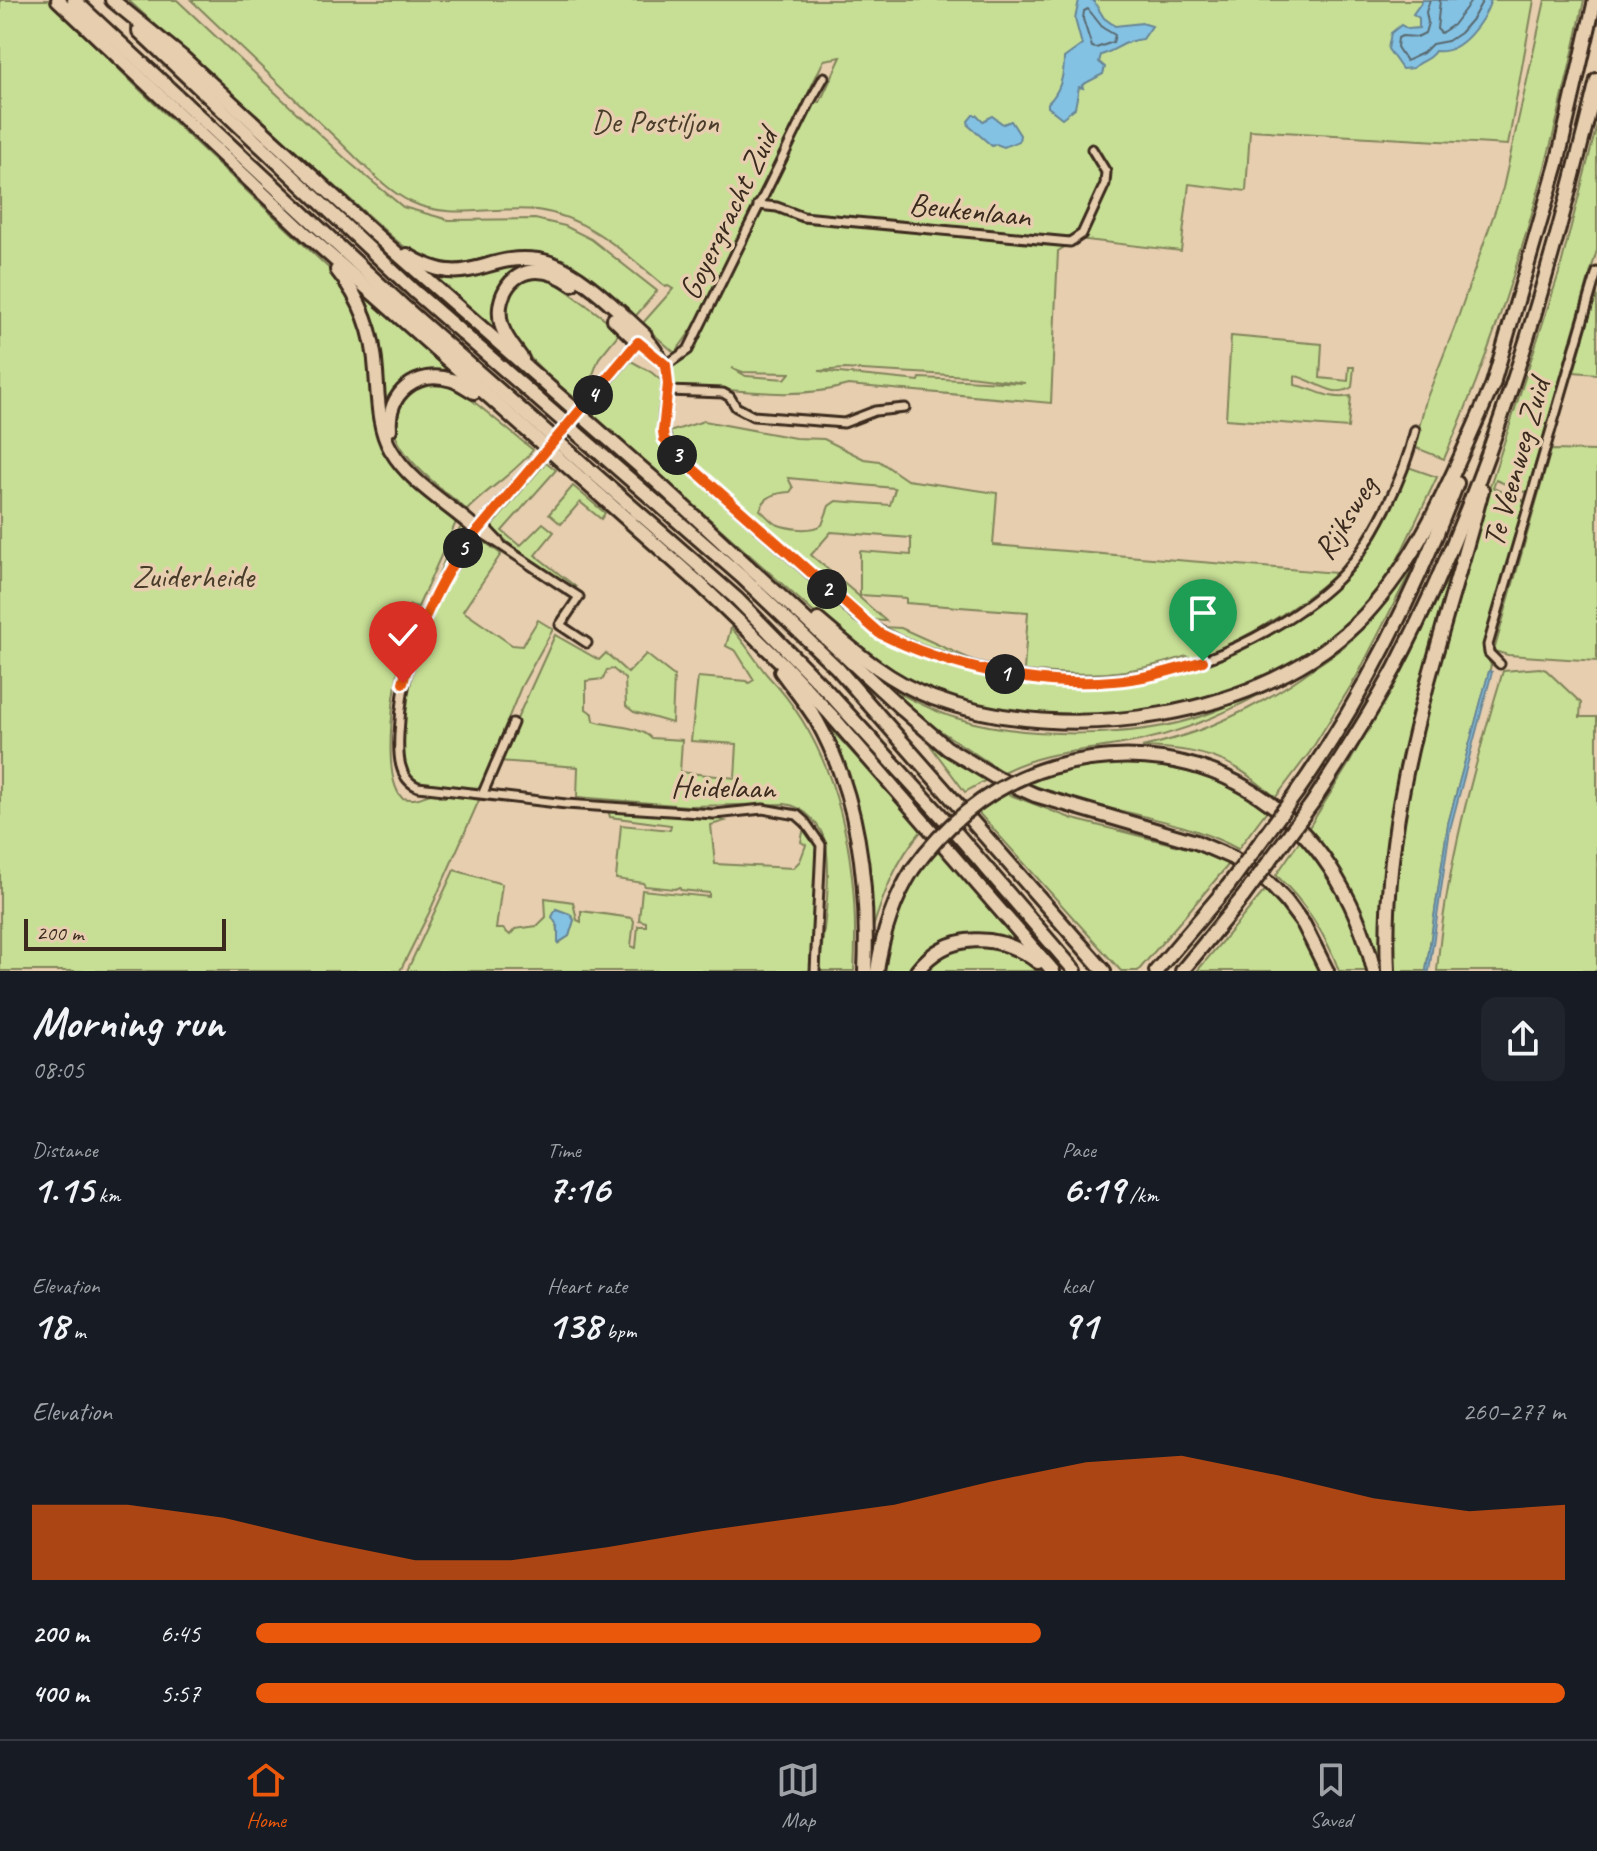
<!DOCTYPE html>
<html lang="en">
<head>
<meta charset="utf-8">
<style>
	body { margin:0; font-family:Caveat,sans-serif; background:#20242c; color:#f1f3f6; height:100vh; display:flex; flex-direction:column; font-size:30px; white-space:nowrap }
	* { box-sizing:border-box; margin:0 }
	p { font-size:26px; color:#9ea1a6 }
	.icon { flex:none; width:44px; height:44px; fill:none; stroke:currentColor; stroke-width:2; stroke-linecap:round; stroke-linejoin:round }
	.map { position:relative; height:971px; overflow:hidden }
	.details { display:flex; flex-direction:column; background:#171b24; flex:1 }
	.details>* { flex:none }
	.scale { position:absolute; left:24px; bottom:20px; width:202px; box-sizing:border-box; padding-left:8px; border:4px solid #3b2a1e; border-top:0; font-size:22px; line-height:28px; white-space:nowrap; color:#3b2a1e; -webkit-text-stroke:6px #e6ceaf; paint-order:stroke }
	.pin { position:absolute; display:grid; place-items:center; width:68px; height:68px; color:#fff; margin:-82px -34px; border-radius:50% 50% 50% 0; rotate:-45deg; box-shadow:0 0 8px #0007 }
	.pin .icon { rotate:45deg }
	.km { position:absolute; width:40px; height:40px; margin:-20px; border-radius:50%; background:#222; color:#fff; font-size:22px; line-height:40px; text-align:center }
	.round { display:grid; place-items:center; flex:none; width:84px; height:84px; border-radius:16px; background:#20242c }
	.headline { display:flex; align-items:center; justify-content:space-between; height:136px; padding:0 32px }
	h1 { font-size:44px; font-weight:700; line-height:60px }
	.metrics { display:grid; grid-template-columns:repeat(3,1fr); gap:12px; height:136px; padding:8px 32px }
	.metrics div { display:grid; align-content:center }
	.metrics b { font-size:40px; font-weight:700 }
	.metrics small { font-size:22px; font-weight:400 }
	.metrics p { font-size:22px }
	.chart { height:224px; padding:16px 32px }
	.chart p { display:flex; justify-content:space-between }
	.chart svg { width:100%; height:144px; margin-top:8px; fill:#ea580c; opacity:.7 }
	ul { padding:0 32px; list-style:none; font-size:26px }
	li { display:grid; grid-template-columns:128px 96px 1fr; align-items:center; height:60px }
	li i { height:20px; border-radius:10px; background:#ea580c }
	.dock { display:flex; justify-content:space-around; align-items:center; height:112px; border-top:2px solid #363941; background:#171b24; font-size:22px; color:#9ea1a6 }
	.dock a { display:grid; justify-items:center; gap:4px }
	.dock .active { color:#ea580c }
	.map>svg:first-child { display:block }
</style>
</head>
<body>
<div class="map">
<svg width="1597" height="971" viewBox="0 0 1597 971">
	<rect width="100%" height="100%" fill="#e6ceaf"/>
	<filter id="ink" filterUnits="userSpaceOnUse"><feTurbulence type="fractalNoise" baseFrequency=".0125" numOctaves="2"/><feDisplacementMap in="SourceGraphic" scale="16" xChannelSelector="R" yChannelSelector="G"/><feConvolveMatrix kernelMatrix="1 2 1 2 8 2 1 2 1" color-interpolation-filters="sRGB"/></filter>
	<g filter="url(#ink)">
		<!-- green -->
		<g fill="#c7df95" stroke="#81845a" stroke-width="2" fill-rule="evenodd">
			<path d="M0,0H49L141,91L336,275L359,315L368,349L381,436L457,520L418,607L410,605L408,608L417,610C413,622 407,633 404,645C395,675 380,775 402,798C422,802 423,793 438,793L439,797H445L446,793L479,795L480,798L429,913L400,971H0Z"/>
			<path d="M128,0H177L350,163L403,207L449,220L535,219L565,226L591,239L657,291L634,318C609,298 581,265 550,256C486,238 459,294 392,237Z"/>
			<path d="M191,0H1534L1508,145L1250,130L1246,191L1189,184L1181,251L1078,239L1058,251L1051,403L848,385C796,401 734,389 681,386L674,389L672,365L692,351L762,207L771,209L774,203L765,200L813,102H820L841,57L824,60L702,315L675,353L642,324L673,289L668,286L666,287C627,255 589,217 537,210C495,205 451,221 411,202C385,190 357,158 337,139C288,92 239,46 191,0ZM732,368L743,372L790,373L785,379L746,376ZM844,369L969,376L1025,383L920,378L919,381L819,371Z"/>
			<path d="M1545,0H1584C1552,157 1509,312 1444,459L1414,447L1426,400L1455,326L1503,188Z"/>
			<path d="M1597,125V250L1527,493L1496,480L1493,488L1525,501L1484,652L1491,665L1448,824L1426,971H1394L1395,886L1403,813L1442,646L1467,557L1559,273Z"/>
			<path d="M540,263C489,285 499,286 501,338L427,271Z"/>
			<path d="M528,276L554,281L621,331L599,358L591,380L576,399C545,373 465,312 528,276Z"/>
			<path d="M347,280L460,381L418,376L386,418L379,364Z"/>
			<path d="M1597,292V374L1574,372L1577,361Z"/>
			<path d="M1231,336L1322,344L1320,378L1348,381L1349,367H1354L1352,387C1333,400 1314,379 1295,376V385C1316,389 1329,401 1351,396L1348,428L1226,419Z"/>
			<path d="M631,361L651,372L664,383L659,435L662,445L873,633L913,652L1026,683L1072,688L1117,686L1182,673L1251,643L1321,598L1384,518L1408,467L1437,477L1385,586L1371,604L1327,643L1257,682L1210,700L1101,720L984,712L914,690L820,618L589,411Z"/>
			<path d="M425,382L445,384L462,392L533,450C514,474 488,488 467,510C445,491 391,454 394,422C394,414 399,405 401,397Z"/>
			<path d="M704,421L795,438L824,439L864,459L879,461L907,480L997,493L993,545L1337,573C1294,611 1246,639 1193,660L1187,656C1128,676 1086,676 1024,671L1028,612L906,603V598L861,595L860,598L886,621L870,620L669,439V432ZM788,478L894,488L895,489L890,505L836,501L829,506L822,525C810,532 789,529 776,524C771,522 765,514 760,510C765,495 776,493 790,492L793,488ZM831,532L911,538V555L860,551V597L811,555Z"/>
			<path d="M1551,450L1597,451V661L1508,655L1494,651Z"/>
			<path d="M546,462L556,470L502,531L520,546L543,523L554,532L535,555L576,587L575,590L512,546L491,527Z"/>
			<path d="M573,486L605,513L601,519L580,502L561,524L549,514Z"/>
			<path d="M464,523L467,536L434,586L453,539Z"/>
			<path d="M478,537L501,554L463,611L512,645L522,646L538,620L553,629L521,687L480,788L424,784L410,779C402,763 403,748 403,730C401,658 432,591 478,537Z"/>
			<path d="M1422,549L1357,676L1310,752L1276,797C1263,788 1250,775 1235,767C1207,751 1174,748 1142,747C1206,733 1262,706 1315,667C1328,658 1343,649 1354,637C1380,611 1401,579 1422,549Z"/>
			<path d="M1451,573L1424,670L1392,808L1382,971C1371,917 1344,870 1308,829L1350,762Z"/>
			<path d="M880,627L901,628L988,667L897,637Z"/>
			<path d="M731,628C746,643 755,661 768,676C841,752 860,867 854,971H819C823,936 832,879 826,846C823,827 805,806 785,804L688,806L577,797L578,767L498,761L555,635L599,660L606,653L628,673L646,654L674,676L672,723L634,712L626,706L625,679L613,669L607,670L603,679L586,681V709L593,714L594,721C611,727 638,725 651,738L682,740L680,772L735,778L737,744L691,741L698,677L747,681L749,683L754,680L736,651L726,646Z"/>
			<path d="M1298,668L1300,671C1243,706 1185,735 1117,745C1075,752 1043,752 1003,772L933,726L889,688C911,699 932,711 956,718C1024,739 1138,739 1205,715C1238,704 1268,685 1298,668Z"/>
			<path d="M1540,668L1546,670L1581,703L1580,717H1597V971H1437C1446,868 1473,770 1503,671Z"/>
			<path d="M826,724L923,829C895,861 883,895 871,934L865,841L849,777Z"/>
			<path d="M930,745L988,779L965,792Z"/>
			<path d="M1107,762C1167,763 1218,774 1268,809L1238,849C1173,814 1096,812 1028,783L1054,772Z"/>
			<path d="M1005,793L1073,819L1203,852L1229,864L1138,971H1121L977,811Z"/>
			<path d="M608,810L711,817L725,821L711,825L715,864L793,868L800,861L806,845L801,842L805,823L818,849L812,971H407L454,870L502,884L496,929H503L510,935L515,929L537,926L546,917L545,898L573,902L577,920L581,922V911L632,918L634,921L631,946L636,948L638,926H646V922L639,920L642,890L709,897V893L681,890L679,887L675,889L645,886L643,883L616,879L621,825L670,830L671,825L610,817ZM556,909L570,914L574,920L569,936L559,943Z"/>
			<path d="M1301,839C1331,879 1358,921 1368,971H1339C1327,936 1304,901 1276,875Z"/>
			<path d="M936,847L1029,950L981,936L911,971H882L890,933L906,889Z"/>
			<path d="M1266,889C1291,913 1307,940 1320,971H1197Z"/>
			<path d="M989,945L1028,959L1040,971H924C943,950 962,946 989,945Z"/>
		</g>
		<!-- water -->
		<g fill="#84c2e4" stroke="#678595" stroke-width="2">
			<path d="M1079,0H1093L1104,18L1115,26L1142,23L1152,26L1143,39C1125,40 1115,51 1101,55L1099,62L1105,67L1103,74L1082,85L1083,88L1079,87L1075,108L1062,118L1048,107V103C1060,92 1064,74 1064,58L1082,45L1075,19Z"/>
			<path d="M1423,0H1491C1484,21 1461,55 1435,51C1429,61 1420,60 1413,68L1402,69L1388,49L1391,33L1401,25L1408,29L1419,28V18L1413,14Z"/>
			<path d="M973,115H977L983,121L992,116L1003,124L1011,121L1020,135L1019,141L1004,147L996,144L992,146L969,126L968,121Z"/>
			<path d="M1489,671L1492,672L1450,829L1429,971H1426L1448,824Z"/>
			<path d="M556,909L570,914L574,920L569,936L558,943V927L552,917Z"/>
		</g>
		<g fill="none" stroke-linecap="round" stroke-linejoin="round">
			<!-- shore -->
			<g stroke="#58676d" stroke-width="2">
				<path d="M1430,0L1426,12L1428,23L1425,33L1417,37L1402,36L1398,38L1397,47L1406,61L1423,53L1432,44L1448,41L1460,33L1473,18L1483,0"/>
				<path d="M1440,0L1437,29L1441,33L1453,25L1472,0"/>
				<path d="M1088,9L1103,28L1115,35L1113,42L1096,48L1092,47L1083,19L1084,11Z"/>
			</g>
			<defs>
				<g id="street">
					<path d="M758,205L777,207L803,217L1070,242L1082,234L1105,184L1106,172L1092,149"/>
					<path d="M638,342L663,360"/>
					<path d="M666,365L688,350L811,100L824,77"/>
					<path d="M668,391L723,393L730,397L736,407L753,416L844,423L875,411L905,408"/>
					<path d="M586,403L645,335C693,381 644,413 673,451L857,616C893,643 930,654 973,666C1069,692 1165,685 1254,638C1284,622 1314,603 1338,579C1373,544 1404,477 1415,430"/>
					<path d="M539,458C461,549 405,608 399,734C398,754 398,779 418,787L566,804L714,814L763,809L797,815L805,822L821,845L815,971"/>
					<path d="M482,524L499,542"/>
					<path d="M477,530C511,551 544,575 579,597L560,625L587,643"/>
					<path d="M1500,664L1489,653L1488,645L1597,272"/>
					<path d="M483,793L513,723"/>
				</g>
				<g id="highway">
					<path d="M58,0L306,234L700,584L785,666L830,714L1053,971"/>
					<path d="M74,0L402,305L737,599L828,692L945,820L1075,971"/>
					<path d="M112,0L182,57L376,235L654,479L901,708L947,748L995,777L1035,795L1196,842L1233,858L1270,884L1286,901L1304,925L1327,971"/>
					<path d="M139,31L414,291L742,577L837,668L1104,971"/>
					<path d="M407,255C469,293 482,252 538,260C575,265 618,311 645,335"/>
					<path d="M337,270C361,299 374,334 376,372C378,397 378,429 391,450C411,484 449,504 477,530"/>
					<path d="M614,319L638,342"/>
					<path d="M522,359C515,349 506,339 502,327C494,302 508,271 537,271C550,271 562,277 572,284"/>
					<path d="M1492,387L1557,164L1595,0"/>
					<path d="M390,429C387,393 417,369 452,380C459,382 467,388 474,392"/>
					<path d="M818,620C853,650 889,682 933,698C1065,747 1265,720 1365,615C1426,549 1457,463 1494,382"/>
					<path d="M781,671C793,688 807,704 817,721C859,796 869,886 865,971"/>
					<path d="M1051,767C1210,724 1337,817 1374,971"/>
					<path d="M1297,792C1364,697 1416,591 1457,483"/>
					<path d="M1313,802C1342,758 1370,714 1395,668C1491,483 1548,282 1597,80"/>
					<path d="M877,971C882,936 894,899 913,869"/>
					<path d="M917,971C948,930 1000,933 1038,962"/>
					<path d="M1156,971L1228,886"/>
					<path d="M1182,971L1243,897"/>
					<path d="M1388,971C1380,804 1440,648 1482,490"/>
				</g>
			</defs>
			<!-- street casing -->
			<use href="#street" stroke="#3b2a1e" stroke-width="13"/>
			<!-- highway casing -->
			<use href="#highway" stroke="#3b2a1e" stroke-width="18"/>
			<!-- street -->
			<use href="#street" stroke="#e6ceaf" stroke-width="7"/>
			<!-- highway -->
			<use href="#highway" stroke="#e6ceaf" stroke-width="12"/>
			<defs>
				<path id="street-bridge" d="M539,458L586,403"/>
				<g id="highway-bridge">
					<path d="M913,869C948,821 993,784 1051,767"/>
					<path d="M1228,886L1297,792"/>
					<path d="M1243,897L1313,802"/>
				</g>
			</defs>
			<!-- street-bridge casing -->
			<use href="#street-bridge" stroke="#3b2a1e" stroke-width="13" stroke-linecap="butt"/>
			<!-- highway-bridge casing -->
			<use href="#highway-bridge" stroke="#3b2a1e" stroke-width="18" stroke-linecap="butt"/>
			<!-- street-bridge -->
			<use href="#street-bridge" stroke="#e6ceaf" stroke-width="7"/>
			<!-- highway-bridge -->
			<use href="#highway-bridge" stroke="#e6ceaf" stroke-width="12"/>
		</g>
	</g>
	<g fill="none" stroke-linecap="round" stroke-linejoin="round" filter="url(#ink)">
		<defs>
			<path id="route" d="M403,683C414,636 434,593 460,552L638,342L666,365L668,384L663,431L664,439L673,451L879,633C945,666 1039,688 1113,681C1144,679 1174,670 1203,661"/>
		</defs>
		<!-- route casing -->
		<use href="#route" stroke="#fff" stroke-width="16"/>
		<!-- route -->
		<use href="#route" stroke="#ea580c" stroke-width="10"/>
	</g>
	<g text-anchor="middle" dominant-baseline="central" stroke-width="7" stroke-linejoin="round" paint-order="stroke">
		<!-- park labels -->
		<g font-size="32" fill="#493c2a" stroke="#e6ceaf">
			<text x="655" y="121">De Postiljon</text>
			<text x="193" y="576">Zuiderheide</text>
		</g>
		<!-- street labels -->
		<g font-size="32" fill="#3b2a1e" stroke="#e6ceaf">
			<text transform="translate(970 210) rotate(6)">Beukenlaan</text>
			<text transform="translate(728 214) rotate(-64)">Goyergracht Zuid</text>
			<text transform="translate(1516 463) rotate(-74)">Te Veenweg Zuid</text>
			<text transform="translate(1345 518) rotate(-58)">Rijksweg</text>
			<text transform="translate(723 787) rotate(1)">Heidelaan</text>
		</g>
	</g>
</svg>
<div class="scale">200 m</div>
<div class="pin" style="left:1203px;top:661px;background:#1e9e55"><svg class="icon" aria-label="arrive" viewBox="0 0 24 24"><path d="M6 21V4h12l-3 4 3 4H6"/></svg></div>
<div class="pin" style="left:403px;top:683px;background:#d93025"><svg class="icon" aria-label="check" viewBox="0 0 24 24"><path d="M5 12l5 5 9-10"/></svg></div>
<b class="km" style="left:1005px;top:674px">1</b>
<b class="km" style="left:827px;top:589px">2</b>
<b class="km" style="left:677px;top:455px">3</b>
<b class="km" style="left:593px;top:395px">4</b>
<b class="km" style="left:463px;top:548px">5</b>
</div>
<section class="details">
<div class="headline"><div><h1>Morning run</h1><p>08:05</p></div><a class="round"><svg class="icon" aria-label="share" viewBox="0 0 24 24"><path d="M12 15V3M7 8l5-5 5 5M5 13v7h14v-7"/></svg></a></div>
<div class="metrics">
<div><p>Distance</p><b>1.15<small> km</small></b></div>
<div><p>Time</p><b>7:16</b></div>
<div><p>Pace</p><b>6:19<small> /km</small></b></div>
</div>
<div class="metrics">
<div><p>Elevation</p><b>18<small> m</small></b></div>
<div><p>Heart rate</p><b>138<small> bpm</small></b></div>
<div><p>kcal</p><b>91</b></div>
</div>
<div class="chart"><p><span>Elevation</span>260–277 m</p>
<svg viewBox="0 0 160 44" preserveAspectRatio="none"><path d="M0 44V21L10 21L20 25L30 32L40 38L50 38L60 34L70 29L80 25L90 21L100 14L110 8L120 6L130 12L140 19L150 23L160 21V44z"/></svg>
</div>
<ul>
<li><b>200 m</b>6:45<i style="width:60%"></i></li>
<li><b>400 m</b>5:57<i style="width:100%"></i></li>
</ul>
</section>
<nav class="dock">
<a class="active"><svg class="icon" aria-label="home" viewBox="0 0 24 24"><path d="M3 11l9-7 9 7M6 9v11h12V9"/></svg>Home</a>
<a><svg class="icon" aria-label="map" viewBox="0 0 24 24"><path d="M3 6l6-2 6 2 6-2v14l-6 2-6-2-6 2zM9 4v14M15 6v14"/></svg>Map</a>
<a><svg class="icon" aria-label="saved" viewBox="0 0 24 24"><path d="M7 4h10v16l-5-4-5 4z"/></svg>Saved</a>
</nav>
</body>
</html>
